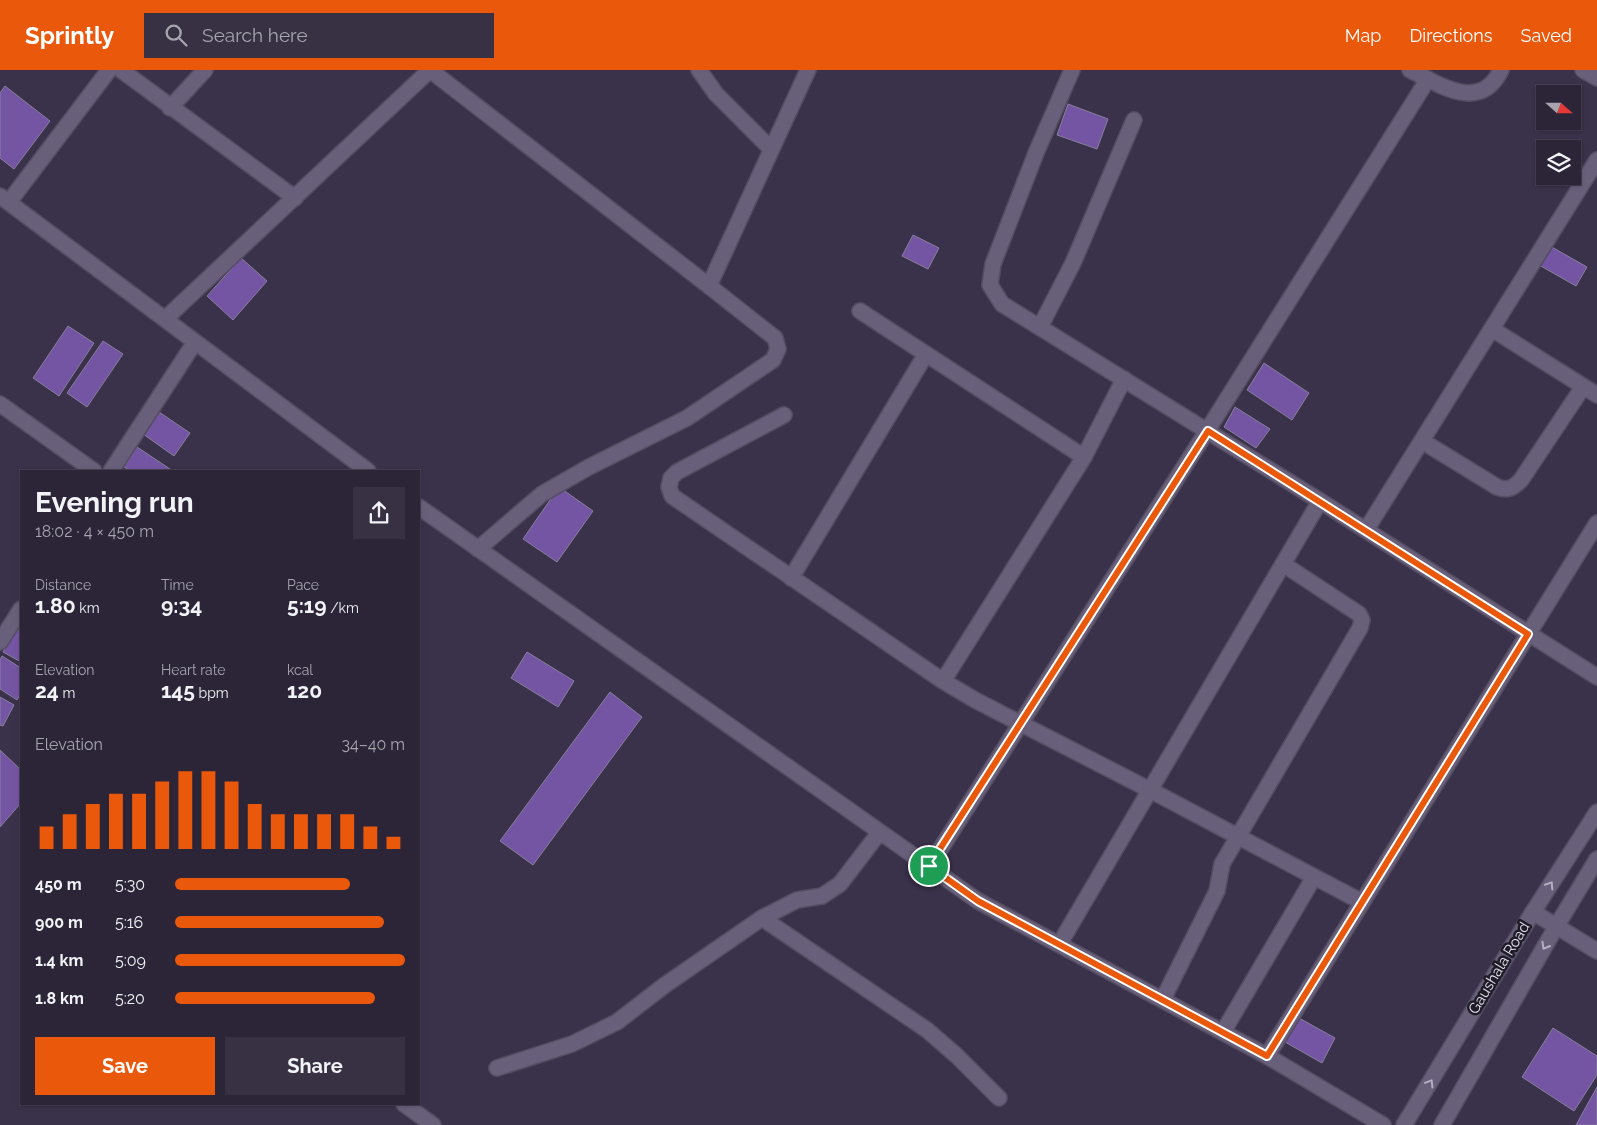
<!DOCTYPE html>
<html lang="en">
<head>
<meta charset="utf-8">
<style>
	body { margin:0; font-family:Raleway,sans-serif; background:#383143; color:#f1f3f6; height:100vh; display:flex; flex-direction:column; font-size:19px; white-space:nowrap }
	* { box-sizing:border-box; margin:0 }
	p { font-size:16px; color:#a6a5ae }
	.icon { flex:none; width:28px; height:28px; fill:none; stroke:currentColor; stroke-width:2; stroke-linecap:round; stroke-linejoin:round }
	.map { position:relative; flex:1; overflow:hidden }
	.drawer { position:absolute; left:20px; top:400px; width:400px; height:635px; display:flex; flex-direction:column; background:#2c2538; border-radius:0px; box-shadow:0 1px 4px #0004,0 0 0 1px #484253 }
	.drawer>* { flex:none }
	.needle { width:32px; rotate:111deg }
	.fabs { position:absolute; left:1536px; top:15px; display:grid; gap:10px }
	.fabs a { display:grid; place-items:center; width:45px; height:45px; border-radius:0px; background:#2c2538; box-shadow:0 1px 4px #0004,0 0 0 1px #484253; font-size:25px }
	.pin { position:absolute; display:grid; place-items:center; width:42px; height:42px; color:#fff; margin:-21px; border:2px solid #fff; border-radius:50%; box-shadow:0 1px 5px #0007 }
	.round { display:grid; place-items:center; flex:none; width:52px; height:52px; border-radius:0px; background:#383143 }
	.summary { display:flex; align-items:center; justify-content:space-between; height:85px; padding:0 15px }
	h1 { font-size:28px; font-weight:700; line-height:38px }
	.figures { display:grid; grid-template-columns:repeat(3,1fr); gap:8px; height:85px; padding:5px 15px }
	.figures div { display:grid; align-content:center }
	.figures b { font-size:21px; font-weight:700 }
	.figures small { font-size:14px; font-weight:400 }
	.figures p { font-size:14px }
	.chart { height:140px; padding:10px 15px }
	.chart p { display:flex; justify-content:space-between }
	.chart svg { width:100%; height:90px; margin-top:5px; stroke:#ea580c; stroke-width:6 }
	.cta { display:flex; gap:10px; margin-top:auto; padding:10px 15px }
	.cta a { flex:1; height:58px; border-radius:0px; background:#ea580c; color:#fff; font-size:20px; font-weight:700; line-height:58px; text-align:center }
	.cta a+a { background:#383143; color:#f1f3f6 }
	ul { padding:0 15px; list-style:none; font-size:16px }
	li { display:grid; grid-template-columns:80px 60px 1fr; align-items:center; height:38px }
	li i { height:12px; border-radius:6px; background:#ea580c }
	header { display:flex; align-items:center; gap:30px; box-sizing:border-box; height:70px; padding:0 25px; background:#ea580c; color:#fff }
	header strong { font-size:24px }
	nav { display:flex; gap:28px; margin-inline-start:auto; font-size:18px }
	.search { width:350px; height:45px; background:#383143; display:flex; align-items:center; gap:12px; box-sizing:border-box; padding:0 18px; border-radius:0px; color:#a6a5ae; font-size:19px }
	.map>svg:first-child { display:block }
</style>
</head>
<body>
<header>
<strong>Sprintly</strong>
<div class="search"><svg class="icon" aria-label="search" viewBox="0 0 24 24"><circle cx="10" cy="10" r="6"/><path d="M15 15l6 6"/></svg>Search here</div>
<nav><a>Map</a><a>Directions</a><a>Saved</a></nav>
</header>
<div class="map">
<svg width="1597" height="1055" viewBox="0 0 1597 1055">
	<rect width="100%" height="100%" fill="#3a314a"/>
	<!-- building -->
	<g fill="#7455a4" stroke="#887f9b">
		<path d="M5,16L50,51L14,99L0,88V23Z"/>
		<path d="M1068,34L1108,49L1097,79L1057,65Z"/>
		<path d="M913,165L939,178L928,199L902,186Z"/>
		<path d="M1550,176L1587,197L1576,216L1539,195Z"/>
		<path d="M241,188L267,211L233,250L207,226Z"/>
		<path d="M68,256L94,273L59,326L33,308Z"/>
		<path d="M103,271L123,284L87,337L67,323Z"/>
		<path d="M1264,293L1309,323L1292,350L1247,320Z"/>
		<path d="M1235,337L1270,359L1256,378L1224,357Z"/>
		<path d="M159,342L190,363L174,386L143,364Z"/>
		<path d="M137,377L170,399L168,401H131L124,397Z"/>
		<path d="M559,417L593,441L557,492L523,469Z"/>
		<path d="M20,554L21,555V592L3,582Z"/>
		<path d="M527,582L574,611L558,637L511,608Z"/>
		<path d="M2,586L21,598V623L17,630L0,619V590Z"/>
		<path d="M610,622L642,647L533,795L500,771Z"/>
		<path d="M0,627L14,635L3,656L0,655Z"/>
		<path d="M0,680L21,700V733L0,757Z"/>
		<path d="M1299,948L1335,968L1322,993L1285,972Z"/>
		<path d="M1553,958L1597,986V1005L1574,1041L1522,1007Z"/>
		<path d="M1597,1017V1055H1576Z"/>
	</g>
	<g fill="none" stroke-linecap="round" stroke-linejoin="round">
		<defs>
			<g id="minor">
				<path d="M121,0L295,128"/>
				<path d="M430,0L709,216"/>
				<path d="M699,0L716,24L771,79"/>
				<path d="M1072,0L1036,83L993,194L990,215L1002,234L1320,431L1597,607"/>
				<path d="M1410,0C1440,15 1480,43 1501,0"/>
				<path d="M1583,0L1597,8"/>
				<path d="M170,38L205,0"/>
				<path d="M0,126L368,401"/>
				<path d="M9,132L109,0"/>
				<path d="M860,241L1084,387"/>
				<path d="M165,249L430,0"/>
				<path d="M1040,257L1073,193L1134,50"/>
				<path d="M1492,259L1597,325"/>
				<path d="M0,334L94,401"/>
				<path d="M784,345L677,402L671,408L669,417L672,426L943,611L975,630L1150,720L1362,832"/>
				<path d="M1422,371L1497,417C1508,421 1513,418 1521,410L1583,317"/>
				<path d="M111,401L195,272"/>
				<path d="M419,437L978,831L1267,986L1383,1055"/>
				<path d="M1366,460L1597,90"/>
				<path d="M478,479L542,424L589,397L687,348L773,290L778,279L775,268L709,216L808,0"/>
				<path d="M791,508L926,284"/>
				<path d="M0,572L21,539"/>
				<path d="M943,611L1084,387L1124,309"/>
				<path d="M929,797L1207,361L1428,9"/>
				<path d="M1533,842L1597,881"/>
				<path d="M762,848L927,960L957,986L999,1028"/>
				<path d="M1060,873L1320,431"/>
				<path d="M1163,929L1217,821L1222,794L1360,558L1362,550L1359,544L1283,494"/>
				<path d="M1223,962L1314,807"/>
				<path d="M1267,986L1597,453"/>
				<path d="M497,998L572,974L617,952L665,915L762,848L797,830L822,826L840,814L879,763"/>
				<path d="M404,1034L433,1055"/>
				<path d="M1404,1055L1533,842L1597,742"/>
				<path d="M1442,1055L1556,857L1597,789"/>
			</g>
		</defs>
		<!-- minor casing -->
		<use href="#minor" stroke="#544d62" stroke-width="18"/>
		<!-- minor -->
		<use href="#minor" stroke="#685f7a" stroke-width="15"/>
	</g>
	<!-- one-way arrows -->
	<defs><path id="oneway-chevron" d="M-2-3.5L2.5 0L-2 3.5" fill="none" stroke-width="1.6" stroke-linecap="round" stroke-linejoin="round" transform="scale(1.25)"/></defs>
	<g stroke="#b4aec2">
		<use href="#oneway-chevron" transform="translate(1550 815) rotate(-57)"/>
		<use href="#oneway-chevron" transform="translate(1545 876) rotate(120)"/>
		<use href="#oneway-chevron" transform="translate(1430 1013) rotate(-59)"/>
	</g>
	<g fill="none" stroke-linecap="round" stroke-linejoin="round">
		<defs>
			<path id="route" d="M1208,361L1528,564L1267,986L978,831L929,796Z"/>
		</defs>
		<!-- route casing -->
		<use href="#route" stroke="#fff" stroke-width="10"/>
		<!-- route -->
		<use href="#route" stroke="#ea580c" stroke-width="6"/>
	</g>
	<g text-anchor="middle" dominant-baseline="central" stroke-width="5" stroke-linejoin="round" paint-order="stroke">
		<!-- street labels -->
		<g font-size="15" fill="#e7e2f2" stroke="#1f1c27">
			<text transform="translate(1499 898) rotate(-59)">Gaushala Road</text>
		</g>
	</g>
</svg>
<div class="fabs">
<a><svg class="needle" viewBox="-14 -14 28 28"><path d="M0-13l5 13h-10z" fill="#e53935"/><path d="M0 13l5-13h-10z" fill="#a6a5ae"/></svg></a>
<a><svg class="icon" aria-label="layers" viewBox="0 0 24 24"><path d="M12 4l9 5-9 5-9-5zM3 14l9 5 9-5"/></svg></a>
</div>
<div class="pin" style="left:929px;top:796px;background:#1e9e55"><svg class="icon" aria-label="arrive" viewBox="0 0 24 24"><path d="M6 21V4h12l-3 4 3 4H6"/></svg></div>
<section class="drawer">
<div class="summary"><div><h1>Evening run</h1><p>18:02 · 4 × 450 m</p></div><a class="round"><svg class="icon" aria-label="share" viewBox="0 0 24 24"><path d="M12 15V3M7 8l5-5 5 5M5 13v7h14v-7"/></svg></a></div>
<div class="figures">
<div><p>Distance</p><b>1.80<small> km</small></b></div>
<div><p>Time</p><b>9:34</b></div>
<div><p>Pace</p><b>5:19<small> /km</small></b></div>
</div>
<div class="figures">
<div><p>Elevation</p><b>24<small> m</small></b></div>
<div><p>Heart rate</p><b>145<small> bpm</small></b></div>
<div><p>kcal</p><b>120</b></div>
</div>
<div class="chart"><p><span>Elevation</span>34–40 m</p>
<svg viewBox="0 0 160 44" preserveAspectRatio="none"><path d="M5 44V33M15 44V27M25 44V22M35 44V17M45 44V17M55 44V11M65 44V6M75 44V6M85 44V11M95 44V22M105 44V27M115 44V27M125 44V27M135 44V27M145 44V33M155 44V38"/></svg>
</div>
<ul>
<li><b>450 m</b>5:30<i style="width:76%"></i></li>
<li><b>900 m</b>5:16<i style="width:91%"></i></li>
<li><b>1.4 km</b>5:09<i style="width:100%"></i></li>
<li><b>1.8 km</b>5:20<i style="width:87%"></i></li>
</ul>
<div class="cta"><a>Save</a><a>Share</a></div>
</section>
</div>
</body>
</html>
